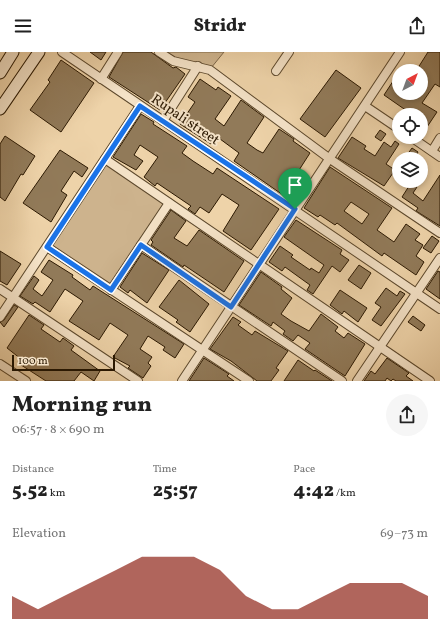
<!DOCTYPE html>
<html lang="en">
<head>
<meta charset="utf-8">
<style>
	body { margin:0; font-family:Vollkorn,serif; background:#f6f6f6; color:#222; height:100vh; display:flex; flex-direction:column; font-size:15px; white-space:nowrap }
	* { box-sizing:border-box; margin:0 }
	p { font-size:13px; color:#767676 }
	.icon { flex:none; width:22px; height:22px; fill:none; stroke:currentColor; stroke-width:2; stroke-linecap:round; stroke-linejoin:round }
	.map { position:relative; height:329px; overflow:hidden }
	.drawer { display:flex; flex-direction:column; background:#fff; flex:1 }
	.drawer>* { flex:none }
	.needle { width:26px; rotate:41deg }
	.controls { position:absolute; left:392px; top:12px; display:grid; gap:8px }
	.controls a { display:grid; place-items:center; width:36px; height:36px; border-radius:50%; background:#fff; box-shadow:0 2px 6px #0003; font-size:20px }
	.scale { position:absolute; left:12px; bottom:10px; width:103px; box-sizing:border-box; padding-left:4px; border:2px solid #2c1902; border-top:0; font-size:11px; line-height:14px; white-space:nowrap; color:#2c1902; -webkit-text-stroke:3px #f4e2c7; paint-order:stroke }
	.pin { position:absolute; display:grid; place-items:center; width:34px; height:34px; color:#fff; margin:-41px -17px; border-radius:50% 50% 50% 0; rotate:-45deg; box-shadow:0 0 4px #0007 }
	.pin .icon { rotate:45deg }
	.round { display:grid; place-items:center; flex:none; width:42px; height:42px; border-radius:21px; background:#f6f6f6 }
	.headline { display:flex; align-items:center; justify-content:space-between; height:68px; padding:0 12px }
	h1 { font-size:22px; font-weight:800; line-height:30px }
	.stats { display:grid; grid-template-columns:repeat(3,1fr); gap:6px; height:68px; padding:4px 12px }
	.stats div { display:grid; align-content:center }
	.stats b { font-size:20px; font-weight:800 }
	.stats small { font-size:11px; font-weight:400 }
	.stats p { font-size:11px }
	.chart { height:112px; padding:8px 12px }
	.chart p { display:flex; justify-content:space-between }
	.chart svg { width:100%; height:72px; margin-top:4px; fill:#8f2418; opacity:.7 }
	header { display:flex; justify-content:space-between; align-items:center; height:52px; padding:0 12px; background:#fff; font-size:18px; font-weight:800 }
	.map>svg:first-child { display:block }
</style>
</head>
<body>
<header><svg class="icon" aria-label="menu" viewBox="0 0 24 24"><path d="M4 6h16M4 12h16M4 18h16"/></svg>Stridr<svg class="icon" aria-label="share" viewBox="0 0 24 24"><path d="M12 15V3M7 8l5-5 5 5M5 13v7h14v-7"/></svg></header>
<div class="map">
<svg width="440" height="329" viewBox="0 0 440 329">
	<rect width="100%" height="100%" fill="#eed3a9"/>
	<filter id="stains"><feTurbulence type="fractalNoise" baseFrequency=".005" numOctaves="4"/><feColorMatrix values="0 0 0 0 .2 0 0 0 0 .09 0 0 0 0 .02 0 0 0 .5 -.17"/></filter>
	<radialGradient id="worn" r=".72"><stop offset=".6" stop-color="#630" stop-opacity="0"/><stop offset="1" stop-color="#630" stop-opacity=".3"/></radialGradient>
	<!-- green -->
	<g fill="#cdb38d" stroke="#7c6648">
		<path d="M162,0H224L211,16L183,11Z"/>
		<path d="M106,112L164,151L109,234L52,194Z"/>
	</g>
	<!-- building -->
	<g fill="#917a59" stroke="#2c1902" fill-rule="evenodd">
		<path d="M90,0H106L101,8Z"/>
		<path d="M123,0H151L173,16L176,15L185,22L160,58L109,25Z"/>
		<path d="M428,0H440V35L435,32L422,51L437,60L421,84V63H404L407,59L384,43L399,20V41H421V33L426,26L421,22V19H416Z"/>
		<path d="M61,8L94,31L61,80L30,58L50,30L48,28Z"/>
		<path d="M336,18L361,36L325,85L300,67Z"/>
		<path d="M200,27L216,38L218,35L231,44L215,67L224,74L241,48L264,65L247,91L257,98L263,101L279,77L294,87L293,89L310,101L283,143L234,109L239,101L216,84L211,92L180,72L195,50L188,45Z"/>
		<path d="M141,62L154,70L153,72L187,94L182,101L193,109L213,122L217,116L279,157L251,198L223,179L239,153L222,142L209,161L200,155L195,162L188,157L191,154L157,131L155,134L144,125L158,105L140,93L134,103L143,109L136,118L113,105Z"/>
		<path d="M380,78L386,82L381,89L375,85Z"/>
		<path d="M5,84L35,104L23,123L21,122L5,149L0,145V92Z"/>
		<path d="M352,85L366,94L364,97L375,104L384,90L391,95L395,89L399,92L386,112L395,118L384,134L338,106Z"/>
		<path d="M412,96L418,100L414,107H404Z"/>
		<path d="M60,98L88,116L82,125L74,119L61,139L67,143L51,170L23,151Z"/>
		<path d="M330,115L392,156L377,178L394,190L406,172L420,182L415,188L423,193L416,204L424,210L416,223L384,201L382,204L337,171L335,173L320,163L318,165L304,156ZM351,150L369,162L362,172L344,159Z"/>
		<path d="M440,123V174L416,159L418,156L402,145L411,131L417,135L413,141L423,149Z"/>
		<path d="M171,158L186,169L174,186L187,194L199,178L244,209L224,240L184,213L183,215L151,193L153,190L151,188Z"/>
		<path d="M296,168L342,198L340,202L349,208L340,220L332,214L313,242L307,238L310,233L303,228L285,215L282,219L269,210L280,194L293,203L291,205L310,218L311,216L319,221L324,213L284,185Z"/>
		<path d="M432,184L439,189L431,201L423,196Z"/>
		<path d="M0,199L21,212L7,233L0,229Z"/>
		<path d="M142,201L169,218L147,251L130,238L128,241L120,235Z"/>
		<path d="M49,208L73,223L72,225L90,238L93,234L184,292L175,306L163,298L165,295L148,284L140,297L152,305L148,311L151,314L143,326L128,316L130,314L113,305L128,283L110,271L99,288L69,269L83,249L65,237L50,260L35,250L33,252L20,244L34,224L39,228L33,237L42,244L53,228L41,220Z"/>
		<path d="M359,213L371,221L361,237L348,228Z"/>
		<path d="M438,219L440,220V247L426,237Z"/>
		<path d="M261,220L282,235L281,237L292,246L281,262L291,269L309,279L321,262L338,275L335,279L344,286L348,281L365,292L345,324L305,297L310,291L298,283L293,289L283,282L285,279L273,270L271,274L239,253Z"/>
		<path d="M179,228L209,252L190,280L176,270L178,268L159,255Z"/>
		<path d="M386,236L397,244L400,239L405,242L381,274L372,268L381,255L375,251Z"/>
		<path d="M340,238L367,256L358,270L344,259L342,262L330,253Z"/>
		<path d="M14,253L18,255L4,275L0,270L4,268Z"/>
		<path d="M29,263L44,273L41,277L60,290L63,286L74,294L71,298L100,319L94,329L81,320L74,329H46L18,311L21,307L7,296Z"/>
		<path d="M413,264L425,273L421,279L408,270Z"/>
		<path d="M233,265L241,270L238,273L252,283L255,279L288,299L276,316L279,318L271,329H257L231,309L210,297Z"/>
		<path d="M204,306L229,322L227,324L234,329H189Z"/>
		<path d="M387,306L409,321L406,324L413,329H396L393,327L391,329L387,326L385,329H364L371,319L375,322Z"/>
		<path d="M298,308L314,319L315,318L332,329H284Z"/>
	</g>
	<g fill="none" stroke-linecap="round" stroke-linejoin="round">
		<defs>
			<g id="minor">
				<path d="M62,0L440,257"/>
				<path d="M159,0L173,9L210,18L330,107L440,181"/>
				<path d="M276,19L289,0"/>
				<path d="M101,27L118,0"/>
				<path d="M365,54L399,77"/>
				<path d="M163,69L198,14"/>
				<path d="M411,85L440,105"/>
				<path d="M432,99L440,86"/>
				<path d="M105,107L430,329"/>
				<path d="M141,193L342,329"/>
				<path d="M47,195L249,329"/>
				<path d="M0,237L138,329"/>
				<path d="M111,238L169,151"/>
				<path d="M0,265L140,54"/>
				<path d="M0,312L26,329"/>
				<path d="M182,329L400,0"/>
				<path d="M357,329L440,206"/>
			</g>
			<g id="secondary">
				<path d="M0,21L13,0"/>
				<path d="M0,57L39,0"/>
			</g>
		</defs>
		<!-- minor casing -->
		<use href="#minor" stroke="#5c482c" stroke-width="10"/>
		<!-- secondary casing -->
		<use href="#secondary" stroke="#2c1902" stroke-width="13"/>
		<!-- minor -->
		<use href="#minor" stroke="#f4e2c7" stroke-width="8"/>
		<!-- secondary -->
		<use href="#secondary" stroke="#f4e2c7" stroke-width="11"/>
	</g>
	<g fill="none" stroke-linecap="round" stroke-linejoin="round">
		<defs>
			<path id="route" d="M140,54L295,157L231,255L141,193L111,238L47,195Z"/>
		</defs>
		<!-- route casing -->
		<use href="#route" stroke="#fff" stroke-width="8"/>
		<!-- route -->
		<use href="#route" stroke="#1a73e8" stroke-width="5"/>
	</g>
	<g text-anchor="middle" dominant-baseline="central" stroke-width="4" stroke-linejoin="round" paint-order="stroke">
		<!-- street labels -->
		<g font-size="14" fill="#2c1902" stroke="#f4e2c7">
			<text transform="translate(185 68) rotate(34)">Rupali street</text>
		</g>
	</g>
	<rect width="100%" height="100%" filter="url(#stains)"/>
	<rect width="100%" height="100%" fill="url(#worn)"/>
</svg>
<div class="controls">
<a><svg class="needle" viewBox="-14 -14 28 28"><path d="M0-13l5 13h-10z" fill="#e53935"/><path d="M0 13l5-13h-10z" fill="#767676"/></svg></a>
<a><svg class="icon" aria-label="locate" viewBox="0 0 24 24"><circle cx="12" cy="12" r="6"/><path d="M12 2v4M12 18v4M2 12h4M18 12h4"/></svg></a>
<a><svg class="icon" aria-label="layers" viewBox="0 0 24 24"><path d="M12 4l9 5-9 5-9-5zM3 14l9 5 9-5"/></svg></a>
</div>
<div class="scale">100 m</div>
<div class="pin" style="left:295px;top:157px;background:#1e9e55"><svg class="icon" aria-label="arrive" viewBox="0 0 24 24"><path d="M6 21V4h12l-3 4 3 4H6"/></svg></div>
</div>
<section class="drawer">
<div class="headline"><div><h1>Morning run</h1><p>06:57 · 8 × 690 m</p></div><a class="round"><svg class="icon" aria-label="share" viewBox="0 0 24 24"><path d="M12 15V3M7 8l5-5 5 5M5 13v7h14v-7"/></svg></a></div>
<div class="stats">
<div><p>Distance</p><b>5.52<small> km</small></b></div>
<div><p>Time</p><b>25:57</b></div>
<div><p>Pace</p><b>4:42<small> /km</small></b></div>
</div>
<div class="chart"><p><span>Elevation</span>69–73 m</p>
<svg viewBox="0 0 160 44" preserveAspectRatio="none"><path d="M0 44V30L10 38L20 30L30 22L40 14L50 6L60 6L70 6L80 14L90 30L100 38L110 38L120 30L130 22L140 22L150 22L160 30V44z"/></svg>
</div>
</section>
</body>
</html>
